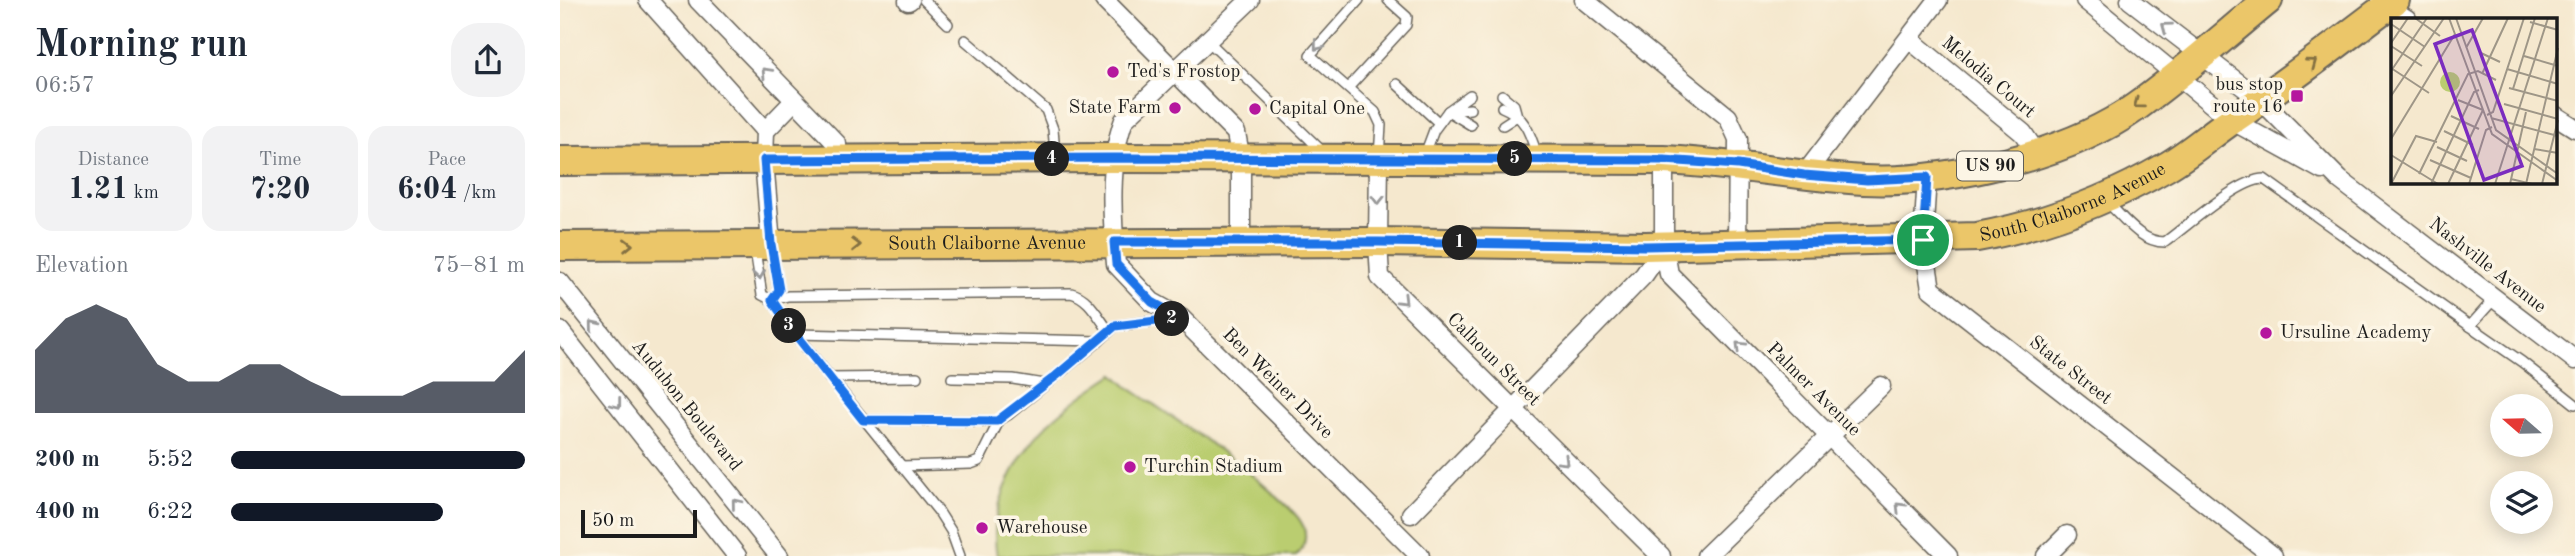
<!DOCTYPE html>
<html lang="en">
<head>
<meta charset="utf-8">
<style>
	body { margin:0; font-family:"Old Standard TT",serif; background:#f2f2f3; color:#1f2937; height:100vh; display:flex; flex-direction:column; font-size:26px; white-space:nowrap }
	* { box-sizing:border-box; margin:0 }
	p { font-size:23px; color:#747a83 }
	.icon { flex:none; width:38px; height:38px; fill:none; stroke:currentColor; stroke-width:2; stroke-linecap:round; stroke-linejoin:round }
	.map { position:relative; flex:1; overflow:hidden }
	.side { display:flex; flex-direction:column; background:#fff; width:560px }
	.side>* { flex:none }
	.needle { width:46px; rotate:290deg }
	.tools { position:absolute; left:1930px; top:394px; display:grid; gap:14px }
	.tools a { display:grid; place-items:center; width:63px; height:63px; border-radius:50%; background:#fff; box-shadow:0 4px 18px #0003; font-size:35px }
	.scale { position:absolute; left:21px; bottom:18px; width:116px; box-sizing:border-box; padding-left:7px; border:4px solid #1c1c1c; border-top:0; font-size:19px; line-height:24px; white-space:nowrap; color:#1c1c1c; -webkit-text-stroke:5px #fcf5e5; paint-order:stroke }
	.pin { position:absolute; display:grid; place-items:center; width:60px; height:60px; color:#fff; margin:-30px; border:4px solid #fff; border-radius:50%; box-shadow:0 2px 7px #0007 }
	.km { position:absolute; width:35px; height:35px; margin:-18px; border-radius:50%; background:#222; color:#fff; font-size:19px; line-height:35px; text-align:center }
	.round { display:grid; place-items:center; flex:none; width:74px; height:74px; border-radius:28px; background:#f2f2f3 }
	.head { display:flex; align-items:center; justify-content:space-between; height:119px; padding:0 35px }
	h1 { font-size:38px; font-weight:700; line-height:52px }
	.figures { display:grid; grid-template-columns:repeat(3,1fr); gap:10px; height:119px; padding:7px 35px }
	.figures div { display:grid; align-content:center; border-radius:18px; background:#f2f2f3; text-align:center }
	.figures b { font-size:30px; font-weight:700 }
	.figures small { font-size:19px; font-weight:400 }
	.figures p { font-size:19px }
	.chart { height:196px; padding:14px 35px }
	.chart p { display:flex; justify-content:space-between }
	.chart svg { width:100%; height:126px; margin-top:7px; fill:#111827; opacity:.7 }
	ul { padding:0 35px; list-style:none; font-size:23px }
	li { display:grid; grid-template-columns:112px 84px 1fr; align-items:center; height:52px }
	li i { height:18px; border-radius:9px; background:#111827 }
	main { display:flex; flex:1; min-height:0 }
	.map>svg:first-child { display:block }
</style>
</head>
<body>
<main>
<section class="side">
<div class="head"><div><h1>Morning run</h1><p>06:57</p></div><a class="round"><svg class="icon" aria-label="share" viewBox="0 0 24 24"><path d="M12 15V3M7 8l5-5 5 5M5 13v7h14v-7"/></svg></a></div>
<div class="figures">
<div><p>Distance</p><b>1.21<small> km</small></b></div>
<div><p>Time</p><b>7:20</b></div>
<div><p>Pace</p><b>6:04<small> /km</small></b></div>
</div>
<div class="chart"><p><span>Elevation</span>75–81 m</p>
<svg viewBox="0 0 160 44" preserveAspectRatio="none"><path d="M0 44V22L10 11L20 6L30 11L40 27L50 33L60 33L70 27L80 27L90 33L100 38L110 38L120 38L130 33L140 33L150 33L160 22V44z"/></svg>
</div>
<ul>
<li><b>200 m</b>5:52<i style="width:100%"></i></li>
<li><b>400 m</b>6:22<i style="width:72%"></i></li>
</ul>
</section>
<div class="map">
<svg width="2015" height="556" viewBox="0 0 2015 556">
	<rect width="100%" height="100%" fill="#fcf5e5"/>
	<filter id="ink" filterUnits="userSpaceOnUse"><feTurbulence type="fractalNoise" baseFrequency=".0143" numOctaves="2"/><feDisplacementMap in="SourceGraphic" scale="14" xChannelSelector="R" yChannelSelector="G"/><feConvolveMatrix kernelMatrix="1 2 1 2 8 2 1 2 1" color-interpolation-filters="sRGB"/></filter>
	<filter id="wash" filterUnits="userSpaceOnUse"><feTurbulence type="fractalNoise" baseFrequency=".00686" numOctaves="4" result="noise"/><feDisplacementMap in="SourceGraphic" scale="28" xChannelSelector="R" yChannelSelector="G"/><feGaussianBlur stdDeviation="1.57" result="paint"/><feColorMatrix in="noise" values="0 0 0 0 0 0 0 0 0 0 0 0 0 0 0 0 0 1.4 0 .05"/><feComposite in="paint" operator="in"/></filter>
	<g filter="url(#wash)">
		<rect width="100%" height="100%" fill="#f5e8ce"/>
		<!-- green -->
		<path fill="#bacd70" stroke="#6b7446" stroke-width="2" d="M554,374L568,387C618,421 670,454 715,495C723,503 736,512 741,522C748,533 746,547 736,556H437C426,502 464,441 505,409C520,396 538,385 554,374Z"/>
	</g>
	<g filter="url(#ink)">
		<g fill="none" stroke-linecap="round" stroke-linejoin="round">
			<defs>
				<g id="service">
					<path d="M364,0L388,24"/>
					<path d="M799,0L750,55L815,112L821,125L819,157"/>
					<path d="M405,40L486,110L493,129L495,153"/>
					<path d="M647,40L763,152"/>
					<path d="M837,84L879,123"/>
					<path d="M788,88L846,25L847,17L828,0"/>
					<path d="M910,95L888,111L911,125"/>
					<path d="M942,95L954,105L957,116L943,125"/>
					<path d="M942,107C965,116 970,133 977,155"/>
					<path d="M865,154L874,130L888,111L910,109"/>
					<path d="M1547,202C1564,218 1580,242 1605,242C1627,226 1679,179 1704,179L1910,326L1935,298"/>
					<path d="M195,250L202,295L212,300L235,334L539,341L555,326L617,318"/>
					<path d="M212,300L228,296L511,293C529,297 538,317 549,331"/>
					<path d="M212,300L219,291L212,250"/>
					<path d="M1910,326L1962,362L2015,404"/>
					<path d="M235,334L379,512L391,531L400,556"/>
					<path d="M269,378L357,377"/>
					<path d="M392,378L453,379L484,384"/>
					<path d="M303,420L437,421L448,415L539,341"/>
					<path d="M341,466L411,464L419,461L440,419"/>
				</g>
				<g id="minor">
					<path d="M88,0L205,131L204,160L211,244"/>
					<path d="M138,0L277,144V160"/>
					<path d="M544,0L676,133L681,160V242"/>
					<path d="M690,0L564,120C548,162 552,219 556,264L592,302L621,318L860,556"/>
					<path d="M1024,0L1168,117L1178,139L1177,243"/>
					<path d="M1525,0L1671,120L1762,170"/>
					<path d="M1570,0L1702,101L1780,180L2015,360"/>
					<path d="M348,1L350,0"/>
					<path d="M1820,2L1847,19"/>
					<path d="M1349,39L1463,133L1477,154"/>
					<path d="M1996,116L2015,128"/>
					<path d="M205,131L234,101"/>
					<path d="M819,159L818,242L820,277L1101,556"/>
					<path d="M1104,160V246L1109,274L1388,556"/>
					<path d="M1244,175L1378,0"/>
					<path d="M1367,177L1363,240L1371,289L1713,556"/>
					<path d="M0,282L219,556"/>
					<path d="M0,331L177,556"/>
					<path d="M851,514L1084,275L1104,246"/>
					<path d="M1146,556L1321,386"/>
					<path d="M1486,556L1507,535"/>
				</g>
				<g id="primary">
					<path d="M0,161L554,158L1104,160C1171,163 1237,176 1304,180C1385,184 1509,155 1576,107C1622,74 1664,36 1708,0"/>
					<path id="s1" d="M0,246L818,242L1086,246L1417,237C1484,225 1547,201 1606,167C1629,154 1650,135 1672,120C1728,82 1781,41 1835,0"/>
				</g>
			</defs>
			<!-- service casing -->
			<use href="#service" stroke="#68635a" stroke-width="12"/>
			<!-- minor casing -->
			<use href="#minor" stroke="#68635a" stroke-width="21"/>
			<!-- primary casing -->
			<use href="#primary" stroke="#68635a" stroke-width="32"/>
			<!-- service -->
			<use href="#service" stroke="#fff" stroke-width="9"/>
			<!-- minor -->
			<use href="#minor" stroke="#fff" stroke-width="18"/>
			<!-- primary -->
			<use href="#primary" stroke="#ebc669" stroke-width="28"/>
		</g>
		<!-- one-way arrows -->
		<defs><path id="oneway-chevron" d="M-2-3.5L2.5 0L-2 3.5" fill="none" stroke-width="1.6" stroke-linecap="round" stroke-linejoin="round" transform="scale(1.75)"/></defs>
		<g stroke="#999">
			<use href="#oneway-chevron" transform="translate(1606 27) rotate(-143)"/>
			<use href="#oneway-chevron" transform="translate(758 46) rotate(128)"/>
			<use href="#oneway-chevron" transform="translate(206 72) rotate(-134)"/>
			<use href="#oneway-chevron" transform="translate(818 200) rotate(91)"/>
			<use href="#oneway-chevron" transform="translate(199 275) rotate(81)"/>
			<use href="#oneway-chevron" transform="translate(843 300) rotate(45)"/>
			<use href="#oneway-chevron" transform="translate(34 325) rotate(-129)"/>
			<use href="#oneway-chevron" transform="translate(1180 346) rotate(-135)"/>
			<use href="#oneway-chevron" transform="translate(57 404) rotate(52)"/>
			<use href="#oneway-chevron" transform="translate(1004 461) rotate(45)"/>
			<use href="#oneway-chevron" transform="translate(176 503) rotate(-129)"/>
			<use href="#oneway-chevron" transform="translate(1340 507) rotate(-135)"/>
		</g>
		<g stroke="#847142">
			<use href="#oneway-chevron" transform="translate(1752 63) rotate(-37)"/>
			<use href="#oneway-chevron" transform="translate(1578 104) rotate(144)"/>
			<use href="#oneway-chevron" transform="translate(68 245) rotate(-1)"/>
			<use href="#oneway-chevron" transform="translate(296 245) rotate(-1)"/>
		</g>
	</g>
	<g fill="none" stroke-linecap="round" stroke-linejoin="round" filter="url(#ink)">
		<defs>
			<path id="route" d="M554,158L1104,160L1178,165L1244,175L1307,180L1367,177L1363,240L1086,246L818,242H554L556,264L592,302L621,318L555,326L496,376L437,421L303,420L235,334L212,300L219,290L211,244L204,160Z"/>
		</defs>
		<!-- route casing -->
		<use href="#route" stroke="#fff" stroke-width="14"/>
		<!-- route -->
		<use href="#route" stroke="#1a73e8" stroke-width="9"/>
	</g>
	<!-- markers -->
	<g fill="#b5179e" stroke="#fcf5e5" stroke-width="2.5">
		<circle cx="553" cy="72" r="7"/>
		<rect x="1730" y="89" width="14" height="14" rx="3.5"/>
		<circle cx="615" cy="108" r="7"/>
		<circle cx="695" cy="109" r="7"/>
		<circle cx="1706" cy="333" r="7"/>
		<circle cx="570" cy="467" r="7"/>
		<circle cx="422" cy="528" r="7"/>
	</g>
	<g text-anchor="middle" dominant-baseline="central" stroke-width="7" stroke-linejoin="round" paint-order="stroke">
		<!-- shield labels -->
		<rect fill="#fcf5e5" stroke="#5f5d58" stroke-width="2" x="1397" y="151.5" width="66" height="29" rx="5"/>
		<g font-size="18" font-weight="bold" fill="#1c1c1c">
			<text x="1430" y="166">US 90</text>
		</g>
		<!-- poi labels -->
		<g font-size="19" fill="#1c1c1c" stroke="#fcf5e5" text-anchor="start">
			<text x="567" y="72">Ted's Frostop</text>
			<text x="1723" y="85" text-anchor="end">bus stop<tspan x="1723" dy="22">route 16</tspan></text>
			<text x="601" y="108" text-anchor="end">State Farm</text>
			<text x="709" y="109">Capital One</text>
			<text x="1720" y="333">Ursuline Academy</text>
			<text x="584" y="467">Turchin Stadium</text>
			<text x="436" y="528">Warehouse</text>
		</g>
		<!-- street labels -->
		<g font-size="19" fill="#1c1c1c" stroke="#fcf5e5">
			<text transform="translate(1428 78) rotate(40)">Melodia Court</text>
			<text stroke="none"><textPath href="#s1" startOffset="1519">South Claiborne Avenue</textPath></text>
			<text stroke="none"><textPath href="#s1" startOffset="427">South Claiborne Avenue</textPath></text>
			<text transform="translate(1927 266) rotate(38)">Nashville Avenue</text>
			<text transform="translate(933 360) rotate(45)">Calhoun Street</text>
			<text transform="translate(1510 371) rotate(38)">State Street</text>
			<text transform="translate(717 384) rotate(45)">Ben Weiner Drive</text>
			<text transform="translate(1253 390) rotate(45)">Palmer Avenue</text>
			<text transform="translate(126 406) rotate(51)">Audubon Boulevard</text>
		</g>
	</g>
	<!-- overview -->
	<g transform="translate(1831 18)">
		<rect width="166" height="166" fill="#f5e8ce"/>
		<path d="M49 64a10 10 0 1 1 20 0a10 10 0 1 1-20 0Z" fill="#bacd70"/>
		<path fill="none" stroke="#9e9687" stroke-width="2" d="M24,0L49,18M58,0L101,116L167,163M65,0L105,112L167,156M139,4L167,12M0,6L34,29M0,25L17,0M0,28L31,48M75,30L92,0M90,35L109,44M133,38L167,48M0,50L38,75M116,51L167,66M0,53L36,0M91,56L117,0M118,70L167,83M122,71L144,0M0,78L53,0M67,82L92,92M113,86L167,101M96,97L102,94L133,0M60,98L88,111M100,100L167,118M53,113L82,127M0,121L64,16M46,129L76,143M143,131L167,135M0,137L47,166M39,142L80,160M28,156L77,56L87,53L105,62M120,161L141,166M0,166L25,118L46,124M40,166L83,74L88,72M57,166L92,92M78,166L95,112L101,109M104,166L157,0M119,166L135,94M135,166L167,30M151,166L167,102"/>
		<path fill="#7b2cbf" fill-opacity="0.15" stroke="#7b2cbf" stroke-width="3.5" d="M81,12L131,148L93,162L44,26Z"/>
		<rect width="166" height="166" fill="none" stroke="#1c1c1c" stroke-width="3.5"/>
	</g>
</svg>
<div class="tools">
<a><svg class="needle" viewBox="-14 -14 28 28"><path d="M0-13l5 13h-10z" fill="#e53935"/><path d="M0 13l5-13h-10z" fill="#747a83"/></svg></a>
<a><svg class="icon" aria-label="layers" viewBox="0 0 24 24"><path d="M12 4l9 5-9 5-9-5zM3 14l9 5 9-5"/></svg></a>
</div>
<div class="scale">50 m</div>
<div class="pin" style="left:1363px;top:240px;background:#1e9e55"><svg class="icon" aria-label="arrive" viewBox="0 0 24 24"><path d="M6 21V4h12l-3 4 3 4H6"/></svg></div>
<b class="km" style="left:900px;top:243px">1</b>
<b class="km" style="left:612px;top:319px">2</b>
<b class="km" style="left:229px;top:326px">3</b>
<b class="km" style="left:492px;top:159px">4</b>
<b class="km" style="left:955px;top:159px">5</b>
</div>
</main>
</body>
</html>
